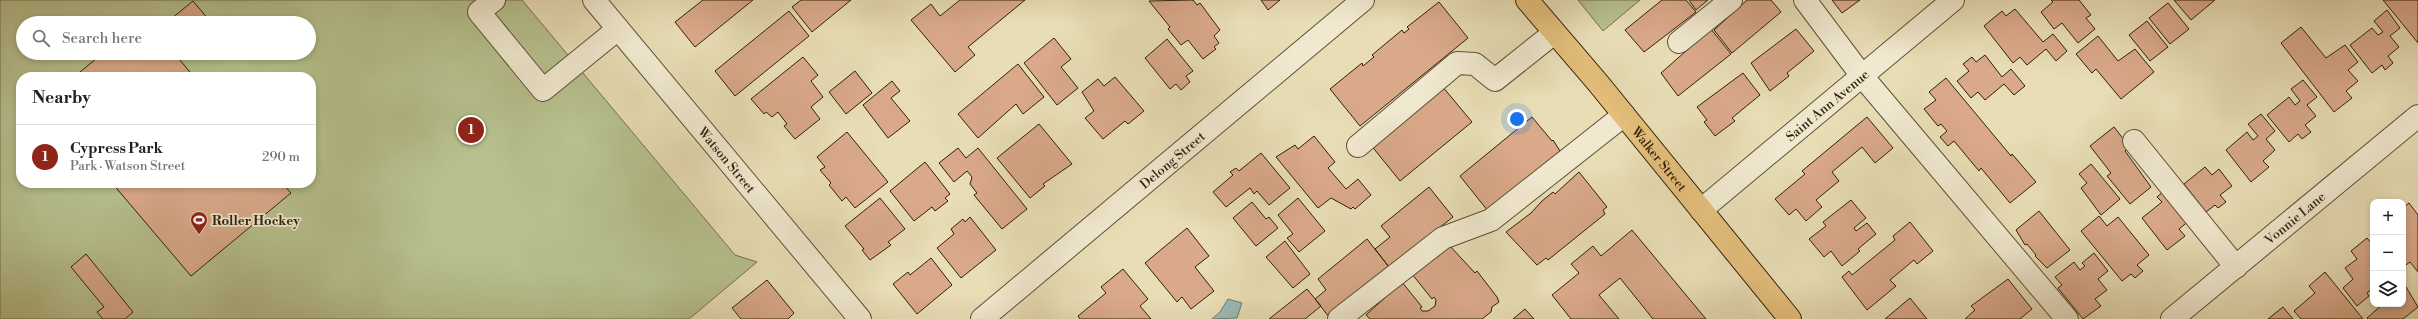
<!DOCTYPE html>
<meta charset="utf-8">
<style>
:root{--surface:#fff;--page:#f6f6f6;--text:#202124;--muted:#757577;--line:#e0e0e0;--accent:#8f2418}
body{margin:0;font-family:"Libre Bodoni",serif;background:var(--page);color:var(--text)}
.controls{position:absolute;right:12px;bottom:12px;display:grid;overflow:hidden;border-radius:8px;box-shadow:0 2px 6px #0003}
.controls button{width:36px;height:36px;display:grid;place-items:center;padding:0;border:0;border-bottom:1px solid var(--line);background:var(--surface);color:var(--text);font:20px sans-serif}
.you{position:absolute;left:1517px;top:119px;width:14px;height:14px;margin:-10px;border:3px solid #fff;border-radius:50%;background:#1a73e8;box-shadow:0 0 0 6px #1a73e833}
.badge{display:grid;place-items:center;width:26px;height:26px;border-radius:50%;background:var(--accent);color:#fff;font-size:13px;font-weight:700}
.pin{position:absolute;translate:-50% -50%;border:2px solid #fff;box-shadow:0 1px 4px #0006}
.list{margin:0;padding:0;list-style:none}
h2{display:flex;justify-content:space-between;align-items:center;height:52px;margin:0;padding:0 16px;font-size:17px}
h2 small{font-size:13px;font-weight:400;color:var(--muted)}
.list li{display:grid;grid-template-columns:26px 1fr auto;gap:12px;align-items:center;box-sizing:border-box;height:64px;padding:0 16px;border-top:1px solid var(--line)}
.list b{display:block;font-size:15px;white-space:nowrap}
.list p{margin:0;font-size:13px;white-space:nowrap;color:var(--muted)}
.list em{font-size:13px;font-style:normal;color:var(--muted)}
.icon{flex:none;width:22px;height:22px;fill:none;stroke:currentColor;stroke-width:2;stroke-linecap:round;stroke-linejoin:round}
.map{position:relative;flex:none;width:2418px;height:319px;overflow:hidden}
.search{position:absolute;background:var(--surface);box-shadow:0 2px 6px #0003;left:16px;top:16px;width:300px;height:44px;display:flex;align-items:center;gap:10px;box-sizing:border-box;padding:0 14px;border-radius:22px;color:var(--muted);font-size:15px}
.panel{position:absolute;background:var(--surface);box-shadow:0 2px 6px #0003;left:16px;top:72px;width:300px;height:116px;border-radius:16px}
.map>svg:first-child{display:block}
.green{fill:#b6c08d;stroke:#73704c;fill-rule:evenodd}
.water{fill:#9bb9b8;stroke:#707c73}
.building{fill:#d9a989;stroke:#30200b}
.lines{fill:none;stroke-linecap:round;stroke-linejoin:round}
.minor-casing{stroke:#5e4f36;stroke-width:24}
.major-casing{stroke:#30200b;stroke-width:24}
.minor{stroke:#f0e9cf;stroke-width:22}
.major{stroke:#e4be7a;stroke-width:22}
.labels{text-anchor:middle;stroke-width:3.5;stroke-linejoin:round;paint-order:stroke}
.street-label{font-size:13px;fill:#30200b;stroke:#f0e9cf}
.poi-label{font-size:13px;font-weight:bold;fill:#30200b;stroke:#f0e9cf;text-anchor:start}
</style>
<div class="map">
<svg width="2418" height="319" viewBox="0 0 2418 319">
<rect width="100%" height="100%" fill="#e8ddb5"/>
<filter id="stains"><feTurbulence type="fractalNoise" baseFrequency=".005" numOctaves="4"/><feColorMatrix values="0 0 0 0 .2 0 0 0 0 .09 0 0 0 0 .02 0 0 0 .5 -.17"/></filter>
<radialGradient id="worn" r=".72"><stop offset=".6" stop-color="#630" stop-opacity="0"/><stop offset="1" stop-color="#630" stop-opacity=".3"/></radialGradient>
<path class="green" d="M0 0H522L735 255 757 262 689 319H0ZM23 23H309V53H23ZM21 77H311V183H21Z
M1578 0H1640L1603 31Z"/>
<path class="water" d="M1228 299 1242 303 1237 318 1212 319 1220 312Z"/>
<path class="building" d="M703 0H753L695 47 675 22Z
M801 0H851L812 32 792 7Z
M960 0H1025L968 47 975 55 955 72 911 20 931 4 940 16Z
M1193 0 1197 5 1200 3 1220 30 1214 36 1219 43 1214 47 1216 49 1203 59 1188 40 1181 45 1168 29 1170 27 1149 1Z
M1261 0H1280L1268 10Z
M1662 0H1686L1696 12 1644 52 1625 30Z
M1689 0H1708L1696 10Z
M1747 0H1771L1781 12 1732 53 1714 30Z
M1832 0H1860L1842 13Z
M2051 0H2079L2091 15 2086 18 2095 29 2078 43 2062 23 2054 29 2041 12 2053 2Z
M2174 0H2215L2191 20Z
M2383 0H2418V43Z
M193 1 209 20 205 23H166Z
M1439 2 1468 38 1360 126 1330 89 1362 63 1363 66 1374 57 1372 55 1402 30 1404 33 1409 29 1407 27Z
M2168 3 2189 29 2170 44 2149 18Z
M2015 9 2043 42 2053 34 2067 51 2056 61 2046 49 2027 65 2020 57 2013 63 1984 26 2002 11 2006 16Z
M2387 10 2400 28 2390 36 2399 47 2388 56 2393 63 2385 70 2382 65 2372 73 2350 45 2372 28 2378 35 2383 32 2374 21Z
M789 11 809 36 735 96 715 71Z
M2147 21 2168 47 2150 61 2129 35Z
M2301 27 2326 58 2345 45 2358 62 2348 70 2358 81 2346 91 2352 98 2334 112 2281 43Z
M1711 29 1731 54 1678 96 1661 73Z
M1796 29 1814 51 1787 73 1789 76 1770 91 1751 63Z
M2098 36 2118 61 2135 49 2154 72 2121 99 2096 69 2092 73 2076 54Z
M1054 38 1071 59 1061 67 1078 88 1057 105 1024 63Z
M1167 39 1193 71 1186 76 1190 82 1181 90 1176 84 1170 89 1145 58Z
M103 53H174L194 77H74Z
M1985 55 2002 77 2011 69 2025 86 2014 95 2004 84 1985 100 1978 92 1971 98 1957 81 1969 71 1963 64 1972 57 1976 62Z
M803 57 818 75 811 81 823 97 811 107 820 119 795 139 784 126 787 124 778 112 772 117 766 112 764 114 751 99Z
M1018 64 1044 97 1023 114 1016 104 978 138 958 114Z
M855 71 872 93 846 114 829 92Z
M1743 73 1760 95 1732 118 1735 121 1715 136 1704 122 1707 120 1697 107Z
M1115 77 1144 111 1128 124 1125 121 1103 139 1085 118 1094 111 1082 92 1098 79 1104 86Z
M1946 78 2011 156 2012 154 2036 182 2010 203 1981 168 1979 171 1954 141 1948 146 1940 137 1947 131 1941 124 1938 126 1924 109 1936 100 1929 92Z
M2303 80 2317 97 2307 105 2316 116 2305 125 2311 132 2302 139 2298 134 2289 142 2267 115 2289 97 2295 105 2300 101 2291 89Z
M892 81 900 91 891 98 910 121 888 138 863 105Z
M1442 86 1472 122 1400 181 1370 144Z
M2261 114 2275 131 2266 139 2275 150 2263 161 2269 167 2251 182 2226 150 2247 132 2253 140 2258 136 2248 124Z
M1532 117 1552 141 1553 140 1560 151 1488 211 1460 176Z
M1867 117 1893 148 1875 163 1862 147 1832 172 1839 181 1816 200 1822 207 1806 221 1796 209 1789 215 1775 199 1805 174 1802 171Z
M1039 124 1072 164 1043 184 1045 186 1030 198 997 158Z
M2114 127 2128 145 2129 148 2125 151 2151 187 2130 204 2107 176 2111 173 2090 146Z
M847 132 888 182 855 208 846 197 842 201 829 185 831 183 820 170 825 167 817 157Z
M1314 136 1335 162 1328 168 1346 189 1358 179 1371 195 1355 209 1353 207 1351 209 1331 198 1318 208 1276 157 1295 145 1298 149Z
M958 148 966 158 978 148 1027 209 1002 229 974 195 977 193 970 184 972 177 967 171 954 182 939 163Z
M1261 153 1290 188 1269 205 1257 191 1254 194 1250 188 1226 207 1213 192 1233 175 1230 172 1236 168 1239 171Z
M925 162 950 194 945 198 948 201 935 211 932 207 914 221 890 191Z
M2091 164 2120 199 2101 215 2081 188 2087 183 2079 174Z
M2205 167 2212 175 2219 169 2232 186 2220 195 2226 202 2218 208 2215 205 2206 212 2184 184Z
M1579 172 1607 207 1603 210 1605 214 1548 260 1546 258 1537 265 1506 232 1531 213 1542 201 1553 192 1555 194Z
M112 183H282L291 193 191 276Z
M1429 187 1453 217 1389 267 1375 249 1390 237 1381 226Z
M2165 190 2190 220 2179 229 2185 236 2167 250 2142 218 2162 202 2157 197Z
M880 198 905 229 888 242 891 245 870 260 862 250 864 249 845 226Z
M1298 198 1325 231 1299 252 1287 238 1293 234 1278 215Z
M1851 200 1866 218 1854 228 1856 231 1867 223 1876 234 1858 249 1860 251 1842 266 1831 251 1824 257 1809 239 1826 226 1823 222Z
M1252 202 1266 219 1269 217 1278 228 1256 246 1233 218Z
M2409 203 2418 215V272L2410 262 2403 267V208Z
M2039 211 2070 250 2047 268 2035 256 2036 255 2027 244 2025 245 2016 230Z
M2099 216 2107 226 2118 217 2149 255 2137 265 2143 271 2135 278 2131 274 2122 281 2081 231Z
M970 217 996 250 961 278 937 248 954 234 951 229 963 219 965 222Z
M1910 222 1933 251 1917 264 1914 260 1890 280 1896 286 1867 310 1842 277 1849 271 1852 275 1895 240 1893 236Z
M1187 228 1209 256 1195 267 1214 291 1191 309 1182 297 1177 302 1145 263Z
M1632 230 1706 319H1653L1620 278 1599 295 1619 319H1571L1552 295 1579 273 1571 264 1593 246 1601 256Z
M2367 238 2373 245V288L2367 293 2369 296 2357 306 2343 288 2353 279 2345 268 2357 259 2351 251Z
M1367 239 1389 267 1329 317 1315 299 1326 290 1318 279Z
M1285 241 1310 274 1293 288 1266 257Z
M1450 246 1475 273 1477 271 1497 297 1499 302 1492 307 1491 312 1482 319H1370L1366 315 1402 282 1422 307 1420 308 1422 311H1428L1435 306 1436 300 1434 297 1432 299 1412 274 1433 255 1436 258Z
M2094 253 2108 271 2098 279 2107 290 2095 299 2101 306 2083 319 2058 288 2062 285 2055 277 2074 262 2080 270 2085 266 2082 263Z
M86 254 133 312 125 319H103L97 312 104 307 71 267Z
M931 258 952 285 917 314 893 284 908 272 910 275Z
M1123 269 1148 299 1140 306 1151 319H1080L1078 316 1106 293 1101 287Z
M2325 272 2363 319H2301L2294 311 2315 293 2309 286Z
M2008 279 2032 309 2020 319H1965L1975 310 1971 306Z
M767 280 794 313 788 319H741L732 308Z
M2403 282 2418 307 2403 319H2368L2367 318 2383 304H2403Z
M1307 289 1321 306 1305 319H1269Z
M1910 298 1927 319H1885Z
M2283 307 2293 319H2268Z
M1525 309 1534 319H1513Z"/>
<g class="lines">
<defs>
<g id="minor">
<path d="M494 0 479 12 543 90 618 29"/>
<path id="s1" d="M594 0 860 319"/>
<path d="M1805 0 1862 76 2067 319"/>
<path d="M1679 42 1731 0"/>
<path d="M2134 141 2236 267"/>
<path d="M1358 146 1457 63 1475 64 1495 80 1554 33"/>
<path id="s2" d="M1701 210 1953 0"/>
<path id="s3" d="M982 319 1363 0"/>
<path d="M1339 319 1443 238 1491 220 1624 115"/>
<path id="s4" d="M2172 319 2418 116"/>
</g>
<g id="major">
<path id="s5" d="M1527 0 1598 83 1790 319"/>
</g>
</defs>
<use href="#minor" class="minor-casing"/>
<use href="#major" class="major-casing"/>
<use href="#minor" class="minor"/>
<use href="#major" class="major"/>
</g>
<defs>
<symbol id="stadium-pin" viewBox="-11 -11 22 30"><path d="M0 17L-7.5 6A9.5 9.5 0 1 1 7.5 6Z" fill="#8f2418" stroke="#f0e9cf"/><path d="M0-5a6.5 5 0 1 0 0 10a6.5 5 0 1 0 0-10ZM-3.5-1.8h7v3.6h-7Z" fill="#fff"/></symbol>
</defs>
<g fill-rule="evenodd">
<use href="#stadium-pin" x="189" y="210" width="20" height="27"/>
</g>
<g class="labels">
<g class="street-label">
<text dy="5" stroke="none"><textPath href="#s2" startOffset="164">Saint Ann Avenue</textPath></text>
<text dy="5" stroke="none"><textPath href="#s5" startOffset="207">Walker Street</textPath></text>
<text dy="5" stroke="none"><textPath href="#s1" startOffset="208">Watson Street</textPath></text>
<text dy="5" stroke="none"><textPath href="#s3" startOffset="248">Delong Street</textPath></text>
<text dy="5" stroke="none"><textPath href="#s4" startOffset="159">Vonnie Lane</textPath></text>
</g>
<g class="poi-label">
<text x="212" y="225">Roller Hockey</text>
</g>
</g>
<rect width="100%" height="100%" filter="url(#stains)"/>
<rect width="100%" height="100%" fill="url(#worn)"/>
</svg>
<div class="controls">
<button>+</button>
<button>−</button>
<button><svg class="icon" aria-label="layers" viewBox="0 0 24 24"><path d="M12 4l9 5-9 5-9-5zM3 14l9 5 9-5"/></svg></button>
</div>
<div class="you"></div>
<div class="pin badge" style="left:471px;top:130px">1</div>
<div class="search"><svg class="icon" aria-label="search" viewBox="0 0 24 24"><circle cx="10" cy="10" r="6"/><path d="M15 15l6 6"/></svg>Search here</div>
<section class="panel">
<h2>Nearby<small></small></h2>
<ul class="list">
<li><span class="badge">1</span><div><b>Cypress Park</b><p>Park · Watson Street</p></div><em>290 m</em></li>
</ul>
</section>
</div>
